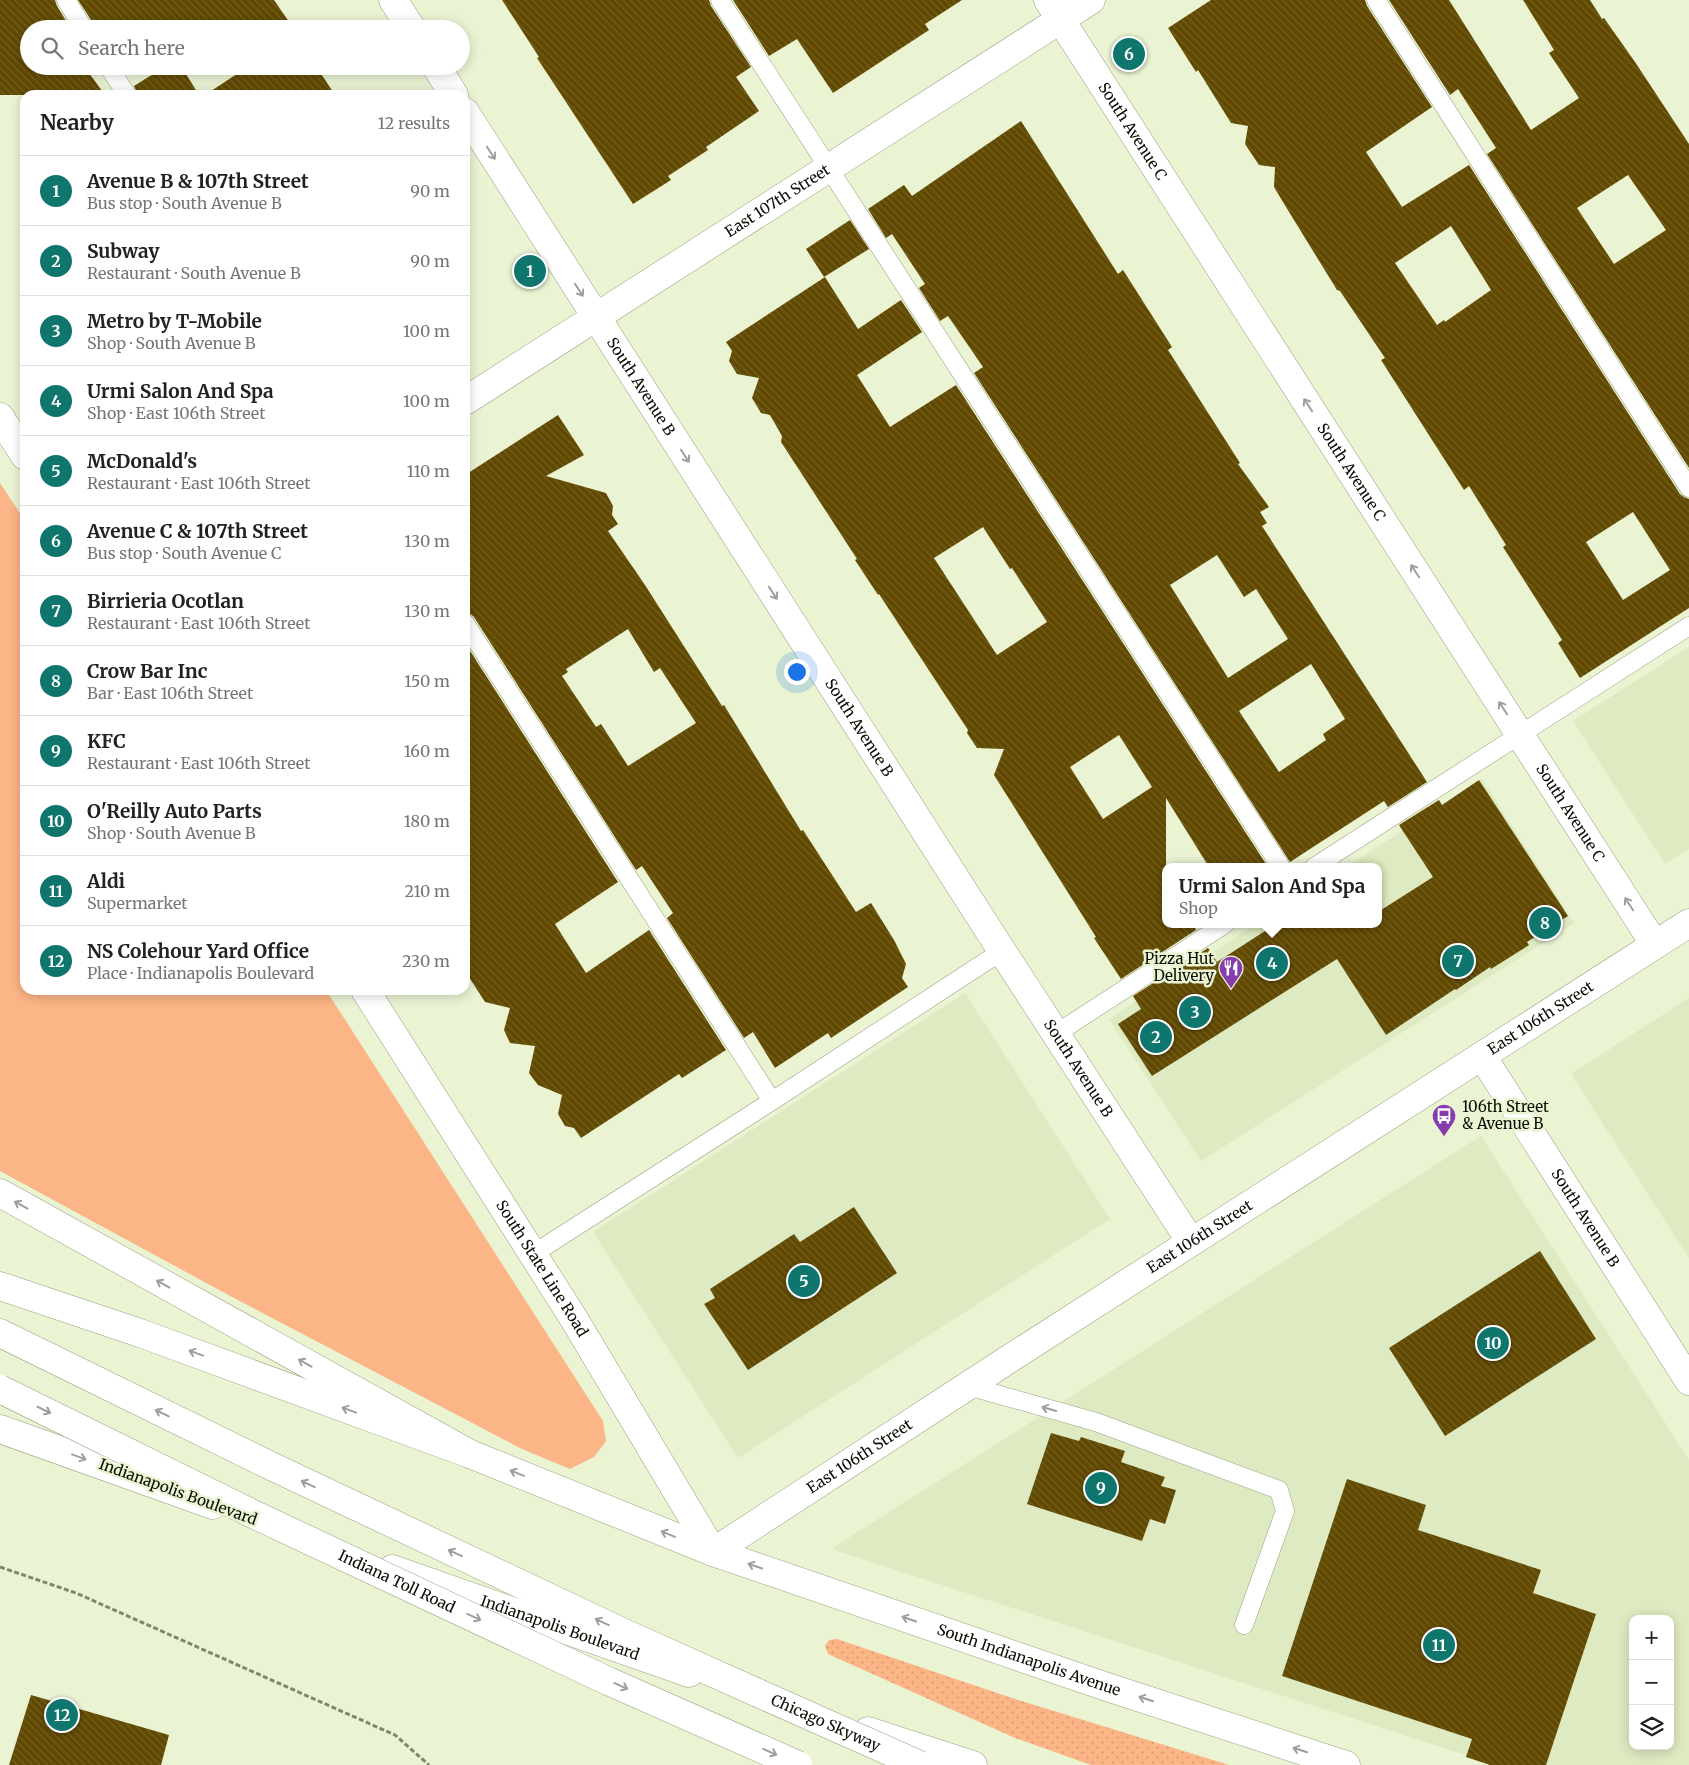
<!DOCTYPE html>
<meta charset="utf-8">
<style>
:root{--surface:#fff;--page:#f6f6f6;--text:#222;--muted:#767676;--line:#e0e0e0;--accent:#0f766e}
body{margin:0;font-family:Merriweather,serif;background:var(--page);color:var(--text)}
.controls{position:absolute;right:15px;bottom:15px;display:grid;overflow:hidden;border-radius:10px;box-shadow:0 2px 12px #0003}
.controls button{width:45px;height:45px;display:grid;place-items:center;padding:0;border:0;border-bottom:1px solid var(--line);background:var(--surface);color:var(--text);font:25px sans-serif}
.you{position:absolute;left:796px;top:671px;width:18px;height:18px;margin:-12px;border:4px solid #fff;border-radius:50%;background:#1a73e8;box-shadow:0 0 0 8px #1a73e833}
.badge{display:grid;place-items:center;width:32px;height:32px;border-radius:50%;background:var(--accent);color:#fff;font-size:16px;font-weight:700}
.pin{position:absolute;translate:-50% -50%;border:2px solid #fff;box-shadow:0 1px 5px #0006}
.popup{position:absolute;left:1162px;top:863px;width:220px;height:65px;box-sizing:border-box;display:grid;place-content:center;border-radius:10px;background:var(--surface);filter:drop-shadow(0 1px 4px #0005);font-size:16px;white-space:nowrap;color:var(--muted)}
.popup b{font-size:19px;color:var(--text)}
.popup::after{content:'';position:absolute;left:50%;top:100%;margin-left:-10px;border:10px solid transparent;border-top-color:var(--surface)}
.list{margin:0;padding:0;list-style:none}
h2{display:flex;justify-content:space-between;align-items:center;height:65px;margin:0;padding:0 20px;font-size:21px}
h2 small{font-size:16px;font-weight:400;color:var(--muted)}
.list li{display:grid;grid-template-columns:32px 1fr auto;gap:15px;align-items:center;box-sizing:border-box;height:70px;padding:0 20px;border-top:1px solid var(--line)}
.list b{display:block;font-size:19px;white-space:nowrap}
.list p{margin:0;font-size:16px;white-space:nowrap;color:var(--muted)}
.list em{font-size:16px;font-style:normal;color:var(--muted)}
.icon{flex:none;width:28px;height:28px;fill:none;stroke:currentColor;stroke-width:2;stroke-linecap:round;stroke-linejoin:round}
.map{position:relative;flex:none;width:1689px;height:1765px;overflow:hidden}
.search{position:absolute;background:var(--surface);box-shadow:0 2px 12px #0003;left:20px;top:20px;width:450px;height:55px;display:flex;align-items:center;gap:12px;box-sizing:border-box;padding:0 18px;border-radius:28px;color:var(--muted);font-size:19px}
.panel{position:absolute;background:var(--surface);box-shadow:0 2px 12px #0003;left:20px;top:90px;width:450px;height:905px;border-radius:15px}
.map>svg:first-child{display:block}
.built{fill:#deeac1;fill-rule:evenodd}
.grass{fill:#fcb586}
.park{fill:url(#park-dots)}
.building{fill:url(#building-back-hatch);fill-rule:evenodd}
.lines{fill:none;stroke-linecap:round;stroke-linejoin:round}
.lane-casing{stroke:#98a182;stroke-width:19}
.street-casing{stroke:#98a182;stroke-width:29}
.secondary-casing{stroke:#98a182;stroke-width:29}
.primary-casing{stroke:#98a182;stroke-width:29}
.highway-casing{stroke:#98a182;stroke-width:29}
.path{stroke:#808770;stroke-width:3;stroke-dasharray:5 2.5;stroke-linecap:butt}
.lane{stroke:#fff;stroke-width:18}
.street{stroke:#fff;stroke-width:28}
.secondary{stroke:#fff;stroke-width:28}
.primary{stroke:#fff;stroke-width:28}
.highway{stroke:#fff;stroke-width:28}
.highway-bridge-casing{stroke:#98a182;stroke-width:29;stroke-linecap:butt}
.highway-bridge{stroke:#fff;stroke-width:28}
.oneway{stroke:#9d9f9b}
.labels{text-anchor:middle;stroke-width:5;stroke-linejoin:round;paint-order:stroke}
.street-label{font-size:15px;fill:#0b0e04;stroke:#eaf4d3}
.poi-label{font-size:15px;fill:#0b0e04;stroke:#eaf4d3;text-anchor:end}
</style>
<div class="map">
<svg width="1689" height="1765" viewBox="0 0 1689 1765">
<defs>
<pattern id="park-dots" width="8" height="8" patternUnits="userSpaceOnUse" patternTransform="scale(1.25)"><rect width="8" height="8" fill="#fcb586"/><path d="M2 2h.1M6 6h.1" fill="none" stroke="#d79a72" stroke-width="1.8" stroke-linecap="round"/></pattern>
<pattern id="building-back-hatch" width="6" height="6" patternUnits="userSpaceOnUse" patternTransform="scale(1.25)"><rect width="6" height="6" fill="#614900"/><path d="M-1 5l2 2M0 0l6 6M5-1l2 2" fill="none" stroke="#725f24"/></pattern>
</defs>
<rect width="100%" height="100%" fill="#eaf4d3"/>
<path class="built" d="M1689 647V849L1665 864 1573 721Z
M1482 779 1574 923 1201 1161 1109 1019 1256 924H1378V867H1346Z
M965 993 1110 1219 738 1458 593 1232Z
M1689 998V1258L1571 1074Z
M1481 1136 1689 1460V1765H1496L831 1549ZM1633 1619H1670V1746H1633Z"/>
<path class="grass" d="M0 483 25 521V990H326L603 1421 606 1441 594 1457 570 1469 522 1449 232 1297 0 1171Z"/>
<path class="park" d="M837 1639 1012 1698 1229 1765H1091L1015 1738 828 1654 825 1646 829 1640Z"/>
<path class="building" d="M0 0H55L57 6 71 29H29V66H84L105 95H0Z
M78 0H274L294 29H95L93 23Z
M502 0H709L711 6 751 67 736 77 759 111 706 147 708 150 668 176 671 180 633 204 537 58 539 57Z
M733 0H962L925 24 929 30 833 93 797 39 769 56Z
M1211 0H1365L1367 6 1432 107 1366 152 1402 207 1469 165 1680 494 1684 497 1689 499V608L1580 678 1558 643 1562 640 1503 547 1506 545 1469 486 1464 490 1441 454 1381 360 1385 358 1340 291 1337 290 1286 207 1274 187 1275 167 1259 165 1245 144 1248 126 1231 123 1198 70 1196 72 1168 28ZM1451 226 1491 290 1445 322 1444 320 1437 325 1395 263ZM1633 512 1670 570 1623 600 1586 542Z
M1389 0H1449L1531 130 1579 98 1549 53 1554 50 1523 0H1590L1602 19 1604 18 1635 62 1689 144V468L1487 154 1496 148 1458 89 1450 95ZM1628 175 1666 230 1614 264 1577 208Z
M166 66H181L199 95H138L134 86Z
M249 66H316L335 95H205Z
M1021 121 1118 274 1123 270 1172 347 1168 350 1240 463 1238 464 1269 507 1260 512 1267 523 1262 526 1427 782 1388 807 1384 801 1290 862 974 373 983 367 948 316 940 321 919 288 925 284 892 234 886 238 868 209 904 185 912 196ZM1217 555 1244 597 1256 589 1288 639 1228 678 1170 585ZM1311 664 1345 719 1323 734 1326 740 1279 772 1239 711Z
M850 220 869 249 824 277 806 249Z
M825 277 858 329 901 300 922 332 857 375 890 427 956 385 1268 867H1209L1166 798V924H1193L1196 930 1121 979 1094 938 1096 937 994 775 1004 749 977 748 967 733 968 730 879 594 878 595 855 560 857 559 781 442 782 436 770 415 761 413 752 398 759 378 737 374 729 361 732 351 726 342ZM983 527 1010 569 1012 568 1047 622 997 655 934 558ZM1119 735 1152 787 1103 819 1070 767Z
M558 415 584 455 546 476 606 493 613 506 612 515 618 524 608 531 645 585 722 706 724 705 801 831 803 830 856 912 871 903 894 940 906 964 902 978 908 987 831 1038 828 1033 775 1068 753 1032 744 1038 667 918 673 913 642 866 636 870 474 617 470 614 465 612V475ZM628 629 654 672 660 668 696 723 628 766 601 724 596 727 562 676 568 672 566 669Z
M465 643 618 882 555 924 586 973 649 930 726 1050 682 1078 679 1074 581 1138 574 1128 565 1126 558 1114 562 1095 538 1085 529 1073 535 1046 510 1043 504 1030 510 1008 485 1002 465 971Z
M1479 780 1568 916 1527 942 1529 945 1491 969 1490 967 1456 990 1455 989 1386 1035 1337 959 1152 1076 1118 1024 1141 1009 1133 996 1208 948 1217 962 1276 924H1378V912L1433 877 1399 825 1439 800 1442 805Z
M854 1207 897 1273 748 1370 704 1304 715 1298 710 1289 794 1234 800 1242Z
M1540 1251 1596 1339 1445 1436 1389 1348Z
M1051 1433 1079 1441 1081 1437 1125 1451 1121 1462 1165 1477 1161 1486 1176 1490 1165 1524 1150 1519 1142 1541 1027 1504Z
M1347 1479 1426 1505 1418 1530 1541 1570 1533 1593 1596 1614 1546 1765H1490L1466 1757 1472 1739 1282 1676Z
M31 1695 169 1735 161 1765H9Z"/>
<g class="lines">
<defs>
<path id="lane" d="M66 0 84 29
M720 0 1281 867
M1376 0 1689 488
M108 66 127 95
M465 623 772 1101
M1314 867 1689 626
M1057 1033 1225 924
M533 1254 772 1101 1002 951
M968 1386 1096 1422 1279 1490 1285 1511 1244 1625"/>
<g id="street">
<path d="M393 0 412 29"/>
<path id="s1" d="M1048 0 1655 945"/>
<path d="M436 66 454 95"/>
<path id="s2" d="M465 112 1002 951 1191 1242"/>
<path id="s3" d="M465 401 1091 0"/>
<path d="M0 417 25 456"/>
<path id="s4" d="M365 990 574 1319 713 1552"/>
</g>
<g id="secondary">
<path id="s5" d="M1482 1056 1689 1381"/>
<path id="s6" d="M713 1552 1009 1359 1689 923"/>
</g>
<g id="primary">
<path id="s7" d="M0 1286 140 1333 470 1454 713 1552 1104 1686 1346 1765"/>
<path d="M0 1429 213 1505"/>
<path id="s8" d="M392 1569 689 1673"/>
<path d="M868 1731 973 1765"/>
</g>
<path id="highway" d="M0 1193 470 1454
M0 1333 269 1465 622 1632 758 1693"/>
</defs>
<use href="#lane" class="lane-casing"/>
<use href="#street" class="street-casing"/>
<use href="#secondary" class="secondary-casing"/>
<use href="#primary" class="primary-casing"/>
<use href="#highway" class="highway-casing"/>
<path class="path" d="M0 1567 76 1593 395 1735 429 1765"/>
<use href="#lane" class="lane"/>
<use href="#street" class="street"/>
<use href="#secondary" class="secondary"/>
<use href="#primary" class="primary"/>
<use href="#highway" class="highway"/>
<defs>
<g id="highway-bridge">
<path id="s9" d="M0 1389 253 1514 608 1681 798 1765"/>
<path id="s10" d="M758 1693 920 1765"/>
</g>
</defs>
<use href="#highway-bridge" class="highway-bridge-casing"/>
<use href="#highway-bridge" class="highway-bridge"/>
</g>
<defs><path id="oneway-shaft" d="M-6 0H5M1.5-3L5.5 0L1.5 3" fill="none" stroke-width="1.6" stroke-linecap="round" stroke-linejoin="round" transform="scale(1.25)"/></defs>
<g class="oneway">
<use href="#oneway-shaft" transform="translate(491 153) rotate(57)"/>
<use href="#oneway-shaft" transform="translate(579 290) rotate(57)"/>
<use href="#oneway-shaft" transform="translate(1308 405) rotate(-123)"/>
<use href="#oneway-shaft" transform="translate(685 456) rotate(57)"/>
<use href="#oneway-shaft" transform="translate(1415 571) rotate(-123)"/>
<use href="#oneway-shaft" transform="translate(773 593) rotate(57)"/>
<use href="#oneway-shaft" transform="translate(1503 708) rotate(-123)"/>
<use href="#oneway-shaft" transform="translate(1629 904) rotate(-123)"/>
<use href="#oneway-shaft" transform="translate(21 1205) rotate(-151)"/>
<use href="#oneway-shaft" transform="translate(163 1284) rotate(-151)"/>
<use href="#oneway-shaft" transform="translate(196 1353) rotate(-160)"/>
<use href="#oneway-shaft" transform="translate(305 1363) rotate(-151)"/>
<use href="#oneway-shaft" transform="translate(1049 1409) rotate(-164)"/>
<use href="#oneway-shaft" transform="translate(44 1410) rotate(26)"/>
<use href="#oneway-shaft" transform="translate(349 1410) rotate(-160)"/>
<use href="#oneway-shaft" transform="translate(162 1413) rotate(-154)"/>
<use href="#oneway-shaft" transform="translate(79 1457) rotate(20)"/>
<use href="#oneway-shaft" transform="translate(517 1473) rotate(-158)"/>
<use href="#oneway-shaft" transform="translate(308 1484) rotate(-155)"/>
<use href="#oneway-shaft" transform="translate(668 1534) rotate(-158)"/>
<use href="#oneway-shaft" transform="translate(455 1553) rotate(-155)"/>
<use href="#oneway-shaft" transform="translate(755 1566) rotate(-161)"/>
<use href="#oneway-shaft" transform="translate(474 1617) rotate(25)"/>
<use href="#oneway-shaft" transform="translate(909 1619) rotate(-161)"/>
<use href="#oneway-shaft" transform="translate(602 1622) rotate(-155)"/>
<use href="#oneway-shaft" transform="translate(621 1686) rotate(24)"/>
<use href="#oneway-shaft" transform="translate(1146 1699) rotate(-162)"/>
<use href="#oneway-shaft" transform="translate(1300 1750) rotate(-162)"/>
<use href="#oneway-shaft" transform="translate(770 1752) rotate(24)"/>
</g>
<defs>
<symbol id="restaurant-pin" viewBox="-11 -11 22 30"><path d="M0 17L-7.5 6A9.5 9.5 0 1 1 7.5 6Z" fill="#883bac" stroke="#eaf4d3"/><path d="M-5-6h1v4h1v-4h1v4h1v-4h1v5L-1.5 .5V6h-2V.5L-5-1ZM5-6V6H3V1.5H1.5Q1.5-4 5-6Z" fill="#fff"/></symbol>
<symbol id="bus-pin" viewBox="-11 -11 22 30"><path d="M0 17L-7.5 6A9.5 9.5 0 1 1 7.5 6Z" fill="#883bac" stroke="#eaf4d3"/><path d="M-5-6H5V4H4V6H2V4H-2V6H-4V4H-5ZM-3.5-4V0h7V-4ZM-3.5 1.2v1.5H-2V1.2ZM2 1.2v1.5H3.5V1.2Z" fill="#fff"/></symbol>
</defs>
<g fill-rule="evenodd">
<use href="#restaurant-pin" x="1217" y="954" width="28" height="38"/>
<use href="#bus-pin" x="1430" y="1102" width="28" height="38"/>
</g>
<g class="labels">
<g class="street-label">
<text dy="5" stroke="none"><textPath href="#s1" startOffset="156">South Avenue C</textPath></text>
<text dy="5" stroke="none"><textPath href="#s3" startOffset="371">East 107th Street</textPath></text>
<text dy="5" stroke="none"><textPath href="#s2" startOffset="326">South Avenue B</textPath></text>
<text dy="5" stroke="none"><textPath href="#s1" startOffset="561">South Avenue C</textPath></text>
<text dy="5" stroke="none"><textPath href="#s2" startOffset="731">South Avenue B</textPath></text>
<text dy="5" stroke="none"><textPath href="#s1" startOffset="966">South Avenue C</textPath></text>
<text dy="5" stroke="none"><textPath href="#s6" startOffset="985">East 106th Street</textPath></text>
<text dy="5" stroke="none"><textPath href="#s2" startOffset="1136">South Avenue B</textPath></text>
<text dy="5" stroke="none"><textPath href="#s5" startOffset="192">South Avenue B</textPath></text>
<text dy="5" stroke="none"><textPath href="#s6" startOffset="580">East 106th Street</textPath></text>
<text dy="5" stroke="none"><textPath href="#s4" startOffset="330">South State Line Road</textPath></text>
<text dy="5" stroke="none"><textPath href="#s6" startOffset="175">East 106th Street</textPath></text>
<text transform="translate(178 1492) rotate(20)" y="5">Indianapolis Boulevard</text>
<text dy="5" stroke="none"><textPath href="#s9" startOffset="441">Indiana Toll Road</textPath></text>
<text dy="5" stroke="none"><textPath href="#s8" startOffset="178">Indianapolis Boulevard</textPath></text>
<text dy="5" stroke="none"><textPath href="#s7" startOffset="1095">South Indianapolis Avenue</textPath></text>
<text dy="5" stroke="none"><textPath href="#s10" startOffset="74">Chicago Skyway</textPath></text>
</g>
<g class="poi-label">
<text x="1214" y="964">Pizza Hut<tspan x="1214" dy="17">Delivery</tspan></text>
<text x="1462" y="1112" text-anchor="start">106th Street<tspan x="1462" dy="17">&amp; Avenue B</tspan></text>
</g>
</g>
</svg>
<div class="controls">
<button>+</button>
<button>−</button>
<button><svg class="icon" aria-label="layers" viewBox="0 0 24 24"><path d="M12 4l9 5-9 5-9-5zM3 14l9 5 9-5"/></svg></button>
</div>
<div class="you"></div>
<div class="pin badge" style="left:530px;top:271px">1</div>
<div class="pin badge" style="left:1156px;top:1037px">2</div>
<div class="pin badge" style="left:1195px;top:1012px">3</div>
<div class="pin badge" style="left:1272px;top:963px">4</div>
<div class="popup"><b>Urmi Salon And Spa</b>Shop</div>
<div class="pin badge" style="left:804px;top:1281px">5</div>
<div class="pin badge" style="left:1129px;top:54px">6</div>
<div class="pin badge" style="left:1458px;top:961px">7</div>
<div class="pin badge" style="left:1545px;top:923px">8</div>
<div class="pin badge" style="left:1101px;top:1488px">9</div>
<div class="pin badge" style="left:1493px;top:1343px">10</div>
<div class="pin badge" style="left:1439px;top:1645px">11</div>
<div class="pin badge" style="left:62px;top:1715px">12</div>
<div class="search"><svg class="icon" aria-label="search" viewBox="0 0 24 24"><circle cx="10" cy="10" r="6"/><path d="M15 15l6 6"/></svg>Search here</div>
<section class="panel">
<h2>Nearby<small>12 results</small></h2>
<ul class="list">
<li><span class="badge">1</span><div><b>Avenue B &amp; 107th Street</b><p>Bus stop · South Avenue B</p></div><em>90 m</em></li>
<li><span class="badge">2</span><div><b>Subway</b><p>Restaurant · South Avenue B</p></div><em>90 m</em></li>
<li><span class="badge">3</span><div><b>Metro by T-Mobile</b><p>Shop · South Avenue B</p></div><em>100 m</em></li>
<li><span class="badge">4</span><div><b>Urmi Salon And Spa</b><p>Shop · East 106th Street</p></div><em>100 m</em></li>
<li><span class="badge">5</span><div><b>McDonald's</b><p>Restaurant · East 106th Street</p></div><em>110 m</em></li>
<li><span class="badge">6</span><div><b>Avenue C &amp; 107th Street</b><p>Bus stop · South Avenue C</p></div><em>130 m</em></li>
<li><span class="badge">7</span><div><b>Birrieria Ocotlan</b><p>Restaurant · East 106th Street</p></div><em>130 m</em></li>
<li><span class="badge">8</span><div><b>Crow Bar Inc</b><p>Bar · East 106th Street</p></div><em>150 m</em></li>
<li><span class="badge">9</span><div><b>KFC</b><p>Restaurant · East 106th Street</p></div><em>160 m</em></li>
<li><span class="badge">10</span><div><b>O'Reilly Auto Parts</b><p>Shop · South Avenue B</p></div><em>180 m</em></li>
<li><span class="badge">11</span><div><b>Aldi</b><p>Supermarket</p></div><em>210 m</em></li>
<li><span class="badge">12</span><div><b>NS Colehour Yard Office</b><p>Place · Indianapolis Boulevard</p></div><em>230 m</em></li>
</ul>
</section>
</div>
